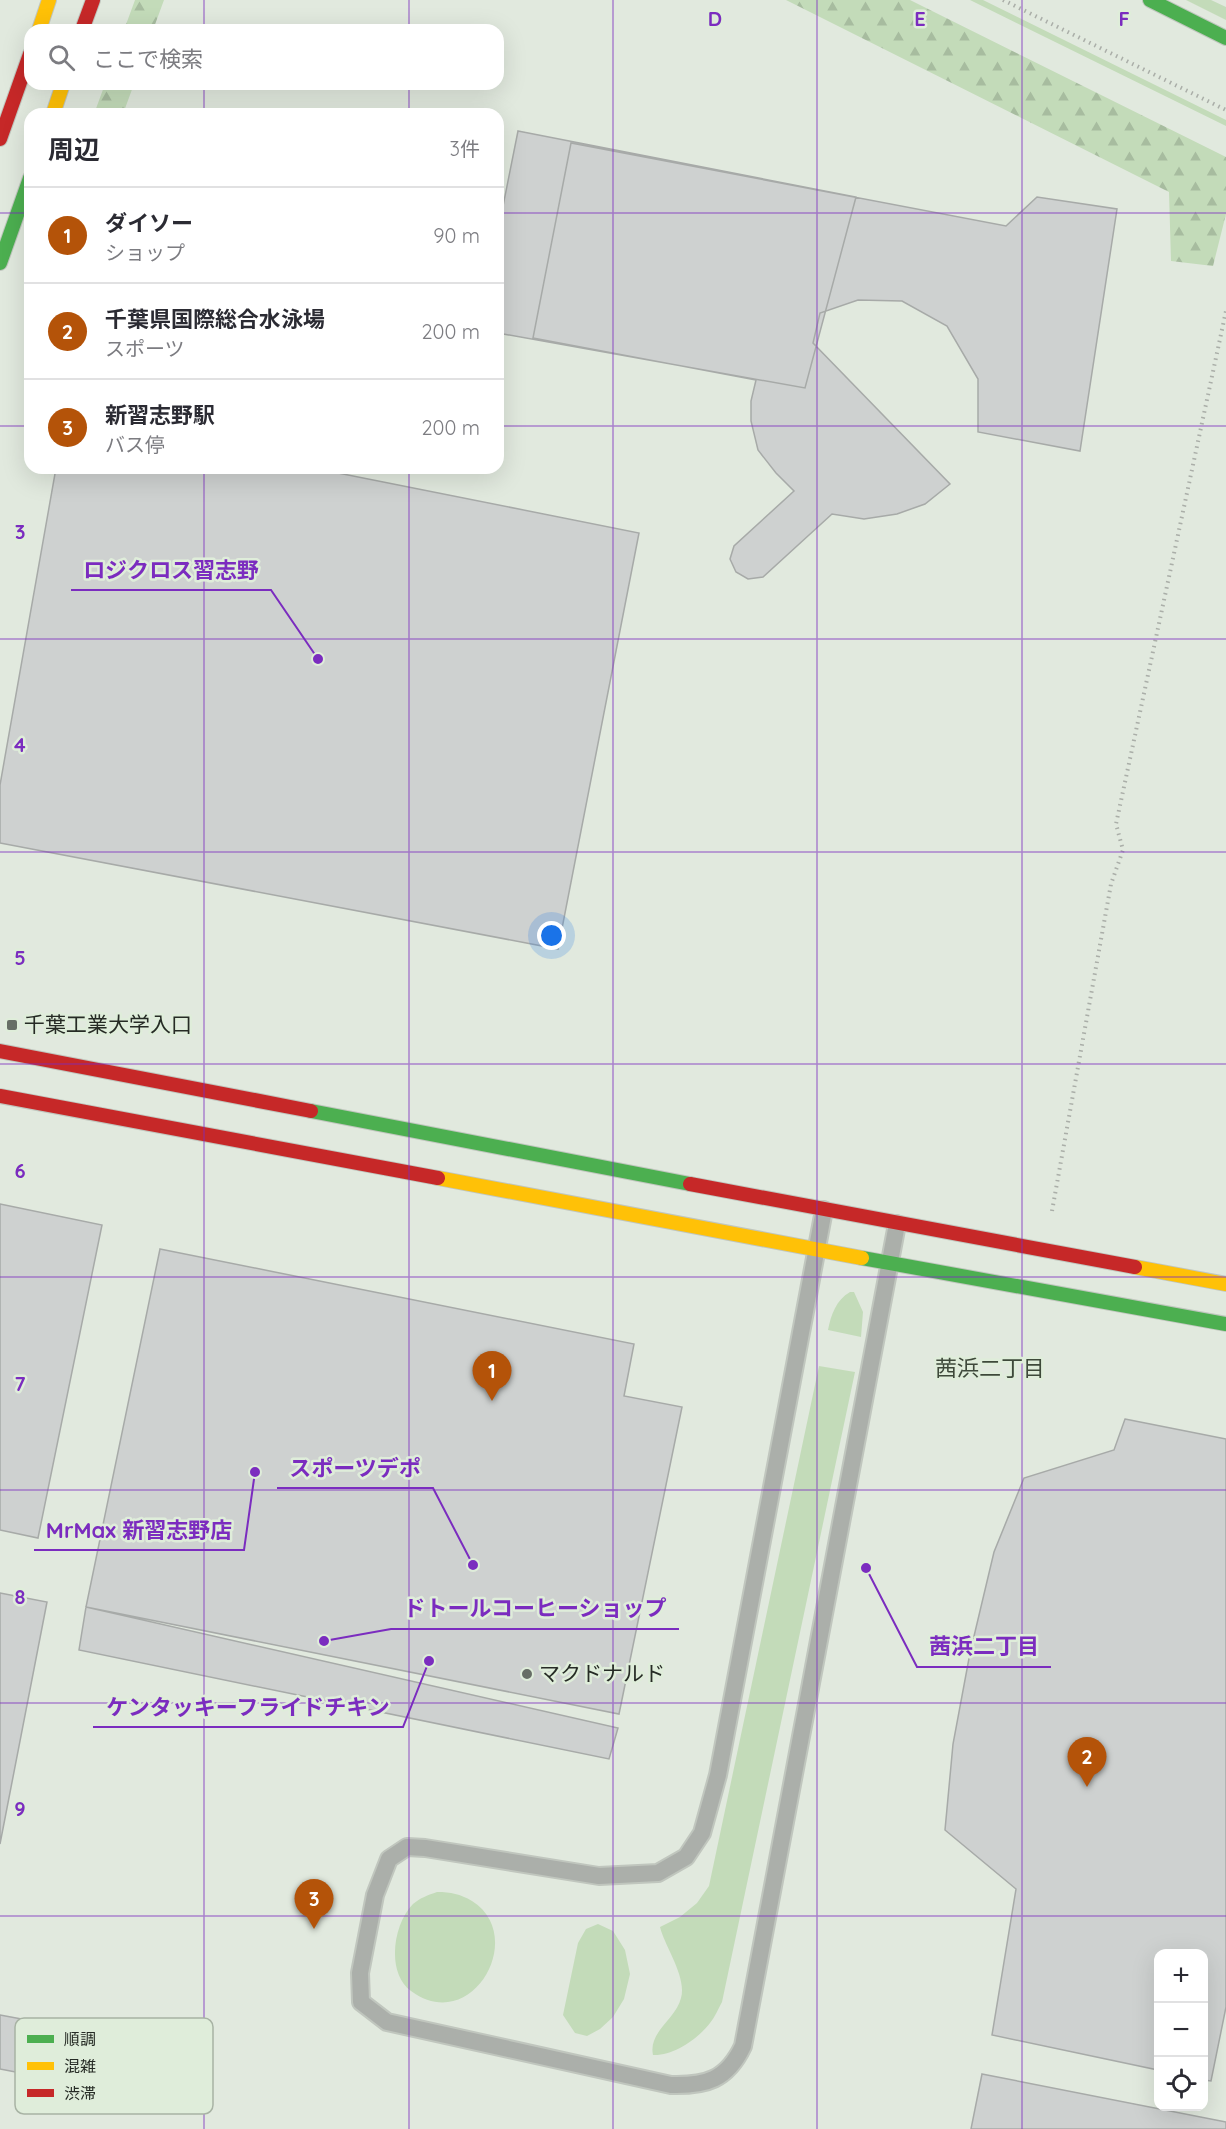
<!DOCTYPE html>
<html lang="ja">
<meta charset="utf-8">
<style>
:root{--surface:#fff;--page:#f2f2f3;--text:#2b2b33;--muted:#7c7c81;--line:#e1e1e2;--accent:#b45309}
body{margin:0;font-family:Quicksand,"Noto Sans JP",sans-serif;background:var(--page);color:var(--text)}
.controls{position:absolute;right:18px;bottom:18px;display:grid;overflow:hidden;border-radius:12px;box-shadow:0 6px 24px #0002}
.controls button{width:54px;height:54px;display:grid;place-items:center;padding:0;border:0;border-bottom:2px solid var(--line);background:var(--surface);color:var(--text);font:30px sans-serif}
.you{position:absolute;left:552px;top:936px;width:21px;height:21px;margin:-15px;border:4px solid #fff;border-radius:50%;background:#1a73e8;box-shadow:0 0 0 9px #1a73e833}
.badge{display:grid;place-items:center;width:39px;height:39px;border-radius:50%;background:var(--accent);color:#fff;font-size:20px;font-weight:700}
.pin{position:absolute;translate:-50% -50px;filter:drop-shadow(0 2px 3px #0008)}
.pin::after{content:'';position:absolute;top:32px;width:21px;height:18px;background:inherit;clip-path:polygon(0 0,100% 0,50% 100%)}
.list{margin:0;padding:0;list-style:none}
h2{display:flex;justify-content:space-between;align-items:center;height:78px;margin:0;padding:0 24px;font-size:26px}
h2 small{font-size:20px;font-weight:400;color:var(--muted)}
.list li{display:grid;grid-template-columns:39px 1fr auto;gap:18px;align-items:center;box-sizing:border-box;height:96px;padding:0 24px;border-top:2px solid var(--line)}
.list b{display:block;font-size:22px;white-space:nowrap}
.list p{margin:0;font-size:20px;white-space:nowrap;color:var(--muted)}
.list em{font-size:20px;font-style:normal;color:var(--muted)}
.icon{flex:none;width:33px;height:33px;fill:none;stroke:currentColor;stroke-width:2;stroke-linecap:round;stroke-linejoin:round}
.map{position:relative;flex:none;width:1226px;height:2129px;overflow:hidden}
.search{position:absolute;background:var(--surface);box-shadow:0 6px 24px #0002;left:24px;top:24px;width:480px;height:66px;display:flex;align-items:center;gap:15px;box-sizing:border-box;padding:0 21px;border-radius:18px;color:var(--muted);font-size:22px}
.panel{position:absolute;background:var(--surface);box-shadow:0 6px 24px #0002;left:24px;top:108px;width:480px;height:366px;border-radius:18px}
.map>svg:first-child{display:block}
.green{fill:#c3dbb9}
.forest{fill:url(#forest-firs)}
.building{fill:#ced1d0;stroke:#a7aaa8;stroke-width:1.5}
.lines{fill:none;stroke-linecap:round;stroke-linejoin:round}
.lane-casing{stroke:#c0c6be;stroke-width:20}
.fast-casing{stroke:#c0c6be;stroke-width:16}
.slow-casing{stroke:#c0c6be;stroke-width:16}
.jam-casing{stroke:#c0c6be;stroke-width:16}
.path{stroke:#aaaea8;stroke-width:4;stroke-dasharray:1.5 4.5;stroke-linecap:butt}
.lane{stroke:#abafaa;stroke-width:16}
.fast{stroke:#4caf50;stroke-width:14}
.slow{stroke:#ffc107;stroke-width:14}
.jam{stroke:#c62828;stroke-width:14}
.grid{fill:none;stroke:#7b2cbf;stroke-width:1.5;stroke-opacity:0.55}
.poi-dot{fill:#676e66;stroke:#dfedda;stroke-width:2}
.labels{text-anchor:middle;stroke-width:5;stroke-linejoin:round;paint-order:stroke}
.poi-label{font-size:21px;fill:#262b25;stroke:#dfedda;text-anchor:start}
.neighbourhood-label{font-size:22px;fill:#3e493a;stroke:#dfedda}
.key{fill:#dfedda;stroke:#a8b3a4;stroke-width:1.5}
.key-label{font-size:16px;fill:#262b25}
.grid-label{font-size:20px;text-anchor:middle;font-weight:bold;fill:#7b2cbf;stroke:#dfedda;stroke-width:5;stroke-linejoin:round;paint-order:stroke}
.leader{fill:none;stroke:#7b2cbf;stroke-width:2}
.callout-dot{fill:#7b2cbf;stroke:#dfedda;stroke-width:2}
.callout-label{font-size:22px;text-anchor:middle;font-weight:bold;fill:#7b2cbf;stroke:#dfedda;stroke-width:5;stroke-linejoin:round;paint-order:stroke}
</style>
<div class="map">
<svg width="1226" height="2129" viewBox="0 0 1226 2129">
<defs>
<pattern id="forest-firs" width="22" height="20" patternUnits="userSpaceOnUse" patternTransform="scale(1.5)"><rect width="22" height="20" fill="#c3dbb9"/><path d="M5 1l3.5 6h-7zM16 11l3.5 6h-7z" fill="#a7bc9f"/></pattern>
</defs>
<rect width="100%" height="100%" fill="#e1e9de"/>
<path class="green" d="M970 0H983L1226 120V126Z
M1186 0H1211L1226 7V20Z
M850 1292H854L863 1312 861 1337 828 1330C831 1315 836 1300 850 1292Z
M819 1366 855 1372 722 2002C718 2009 715 2017 710 2023 698 2039 673 2056 653 2055 648 2032 676 2019 681 1998 687 1977 665 1947 660 1927L680 1917 697 1903 709 1886Z
M437 1892C451 1892 460 1894 472 1901 528 1936 472 2036 411 1991 386 1973 393 1924 413 1904 420 1898 428 1895 437 1892Z
M598 1924 613 1931 625 1950 630 1974 624 1999 613 2017 600 2029 587 2036 575 2033 563 2015 578 1943 586 1929Z"/>
<path class="forest" d="M135 0H164L153 30H124Z
M786 0H910L1226 157V214L1213 266 1171 261 1169 192Z
M105 84H134L123 114H94Z"/>
<path class="building" d="M518 131 856 197 805 388 498 333V231Z
M571 143 1006 226 1037 197 1117 209 1080 451 978 432V379L947 326 902 301 858 300 820 313 813 343 950 484 925 504 897 514 864 519 832 514 763 577 748 579 736 572 730 559 734 546 794 491 776 473 758 450 751 421V401L756 380 533 338Z
M56 468H313L639 533 558 949 0 843V785Z
M0 1204 102 1225 38 1538 0 1530Z
M160 1249 634 1344 624 1396 682 1407 619 1714 86 1607Z
M1125 1419 1226 1439V2007L1211 2081 1204 2080V1954H1158V2070L992 2035 1016 1889 945 1830 953 1744 970 1653 994 1552 1024 1478 1114 1450Z
M0 1593 47 1602 0 1844Z
M86 1607 618 1728 609 1759 79 1650Z
M0 2015 140 2041 130 2094 0 2069Z
M982 2074 1226 2122V2129H971Z"/>
<g class="lines">
<defs>
<path id="lane" d="M824 1210 718 1775 702 1833 686 1857 658 1873 599 1876 425 1848 407 1847 389 1859 375 1895 360 1973 361 2002 387 2022 671 2085C706 2086 727 2080 743 2046L897 1224"/>
<path id="fast" d="M1150 0 1226 38
M0 263 30 178
M311 1111 690 1184
M862 1258 1226 1324"/>
<path id="slow" d="M39 30 49 0
M53 114 63 84
M438 1178 862 1258
M1135 1267 1226 1284"/>
<path id="jam" d="M82 30 93 0
M0 139 30 54
M0 1051 311 1111
M0 1096 438 1178
M690 1184 1135 1267"/>
</defs>
<use href="#lane" class="lane-casing"/>
<use href="#fast" class="fast-casing"/>
<use href="#slow" class="slow-casing"/>
<use href="#jam" class="jam-casing"/>
<path class="path" d="M1003 0 1226 110
M1052 1211 1111 884 1123 850 1116 824 1226 311"/>
<use href="#lane" class="lane"/>
<use href="#fast" class="fast"/>
<use href="#slow" class="slow"/>
<use href="#jam" class="jam"/>
</g>
<path class="grid" d="M204 0V30M409 0V30M613 0V2129M817 0V2129M1022 0V2129M204 84V114M409 84V114M0 213H30M498 213H1226M0 426H30M498 426H1226M204 468V2129M409 468V2129M0 639H1226M0 852H1226M0 1064H1226M0 1277H1226M0 1490H1226M0 1703H1226M0 1916H1226"/>
<g class="poi-dot">
<rect x="6" y="1019" width="12" height="12" rx="3"/>
<circle cx="527" cy="1674" r="6"/>
</g>
<g class="labels">
<g class="poi-label">
<text x="24" y="1032">千葉工業大学入口</text>
<text x="539" y="1681">マクドナルド</text>
</g>
<g class="neighbourhood-label">
<text x="990" y="1376">茜浜二丁目</text>
</g>
</g>
<rect x="15" y="2018" width="198" height="96" rx="9" class="key"/>
<rect x="27" y="2035" width="27" height="8" fill="#4caf50"/>
<rect x="27" y="2062" width="27" height="8" fill="#ffc107"/>
<rect x="27" y="2089" width="27" height="8" fill="#c62828"/>
<g class="key-label">
<text x="64" y="2045">順調</text>
<text x="64" y="2072">混雑</text>
<text x="64" y="2099">渋滞</text>
</g>
<g class="grid-label">
<text x="715" y="26">D</text>
<text x="920" y="26">E</text>
<text x="1124" y="26">F</text>
<text x="20" y="539">3</text>
<text x="20" y="752">4</text>
<text x="20" y="965">5</text>
<text x="20" y="1178">6</text>
<text x="20" y="1391">7</text>
<text x="20" y="1604">8</text>
<text x="20" y="1816">9</text>
</g>
<path class="leader" d="M318 659L271 590H71M473 1565L433 1488H277M255 1472L244 1550H34M324 1641L391 1629H679M866 1568L917 1667H1051M429 1661L403 1727H93"/>
<g class="callout-dot">
<circle cx="318" cy="659" r="6"/>
<circle cx="473" cy="1565" r="6"/>
<circle cx="255" cy="1472" r="6"/>
<circle cx="324" cy="1641" r="6"/>
<circle cx="866" cy="1568" r="6"/>
<circle cx="429" cy="1661" r="6"/>
</g>
<g class="callout-label">
<text x="171" y="578">ロジクロス習志野</text>
<text x="355" y="1476">スポーツデポ</text>
<text x="139" y="1538">MrMax 新習志野店</text>
<text x="535" y="1616">ドトールコーヒーショップ</text>
<text x="984" y="1654">茜浜二丁目</text>
<text x="248" y="1715">ケンタッキーフライドチキン</text>
</g>
</svg>
<div class="controls">
<button>+</button>
<button>−</button>
<button><svg class="icon" aria-label="locate" viewBox="0 0 24 24"><circle cx="12" cy="12" r="6"/><path d="M12 2v4M12 18v4M2 12h4M18 12h4"/></svg></button>
</div>
<div class="you"></div>
<div class="pin badge" style="left:492px;top:1401px">1</div>
<div class="pin badge" style="left:1087px;top:1787px">2</div>
<div class="pin badge" style="left:314px;top:1929px">3</div>
<div class="search"><svg class="icon" aria-label="search" viewBox="0 0 24 24"><circle cx="10" cy="10" r="6"/><path d="M15 15l6 6"/></svg>ここで検索</div>
<section class="panel">
<h2>周辺<small>3件</small></h2>
<ul class="list">
<li><span class="badge">1</span><div><b>ダイソー</b><p>ショップ</p></div><em>90 m</em></li>
<li><span class="badge">2</span><div><b>千葉県国際総合水泳場</b><p>スポーツ</p></div><em>200 m</em></li>
<li><span class="badge">3</span><div><b>新習志野駅</b><p>バス停</p></div><em>200 m</em></li>
</ul>
</section>
</div>
